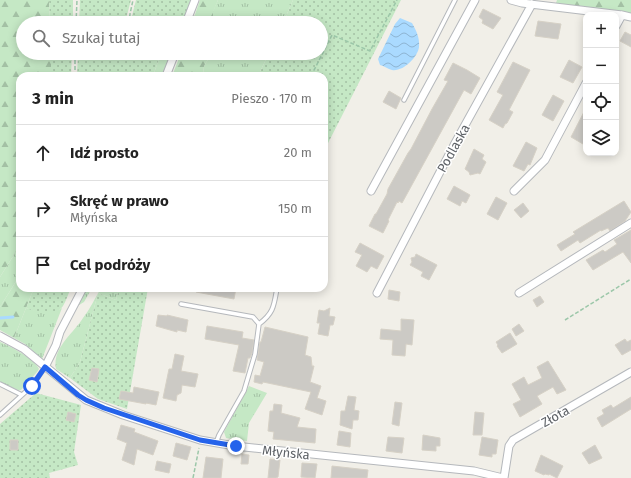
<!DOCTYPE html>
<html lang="pl">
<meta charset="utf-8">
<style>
:root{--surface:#fff;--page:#f6f6f6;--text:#222;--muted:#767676;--line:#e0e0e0}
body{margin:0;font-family:"Fira Sans",sans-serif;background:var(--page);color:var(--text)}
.controls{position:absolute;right:12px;top:12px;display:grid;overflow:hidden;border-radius:8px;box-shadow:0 2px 10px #0003}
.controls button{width:36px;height:36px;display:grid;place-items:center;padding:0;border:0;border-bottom:1px solid var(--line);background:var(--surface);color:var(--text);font:20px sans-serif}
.stop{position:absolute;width:12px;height:12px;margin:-9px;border:3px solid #2563eb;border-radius:50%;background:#fff}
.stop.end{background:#2563eb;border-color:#fff;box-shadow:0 1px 4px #0008}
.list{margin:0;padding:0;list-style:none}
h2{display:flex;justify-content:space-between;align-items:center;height:52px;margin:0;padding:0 16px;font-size:17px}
h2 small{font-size:13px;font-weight:400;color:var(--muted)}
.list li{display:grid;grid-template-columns:26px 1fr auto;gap:12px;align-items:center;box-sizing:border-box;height:56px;padding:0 16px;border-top:1px solid var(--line)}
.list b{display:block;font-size:15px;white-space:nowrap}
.list p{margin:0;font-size:13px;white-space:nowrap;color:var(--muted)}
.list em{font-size:13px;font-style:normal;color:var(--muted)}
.icon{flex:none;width:22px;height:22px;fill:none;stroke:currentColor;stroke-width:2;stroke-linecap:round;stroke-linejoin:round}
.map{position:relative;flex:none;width:631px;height:478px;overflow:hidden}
.search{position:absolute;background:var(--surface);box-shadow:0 2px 10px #0003;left:16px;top:16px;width:312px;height:44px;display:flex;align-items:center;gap:10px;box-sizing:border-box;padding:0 14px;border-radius:22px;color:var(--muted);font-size:15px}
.panel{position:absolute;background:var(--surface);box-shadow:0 2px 10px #0003;left:16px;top:72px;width:312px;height:220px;border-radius:12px}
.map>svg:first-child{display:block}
.grass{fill:url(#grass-tufts)}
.forest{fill:url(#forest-firs)}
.garden{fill:url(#garden-dots)}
.water{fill:url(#water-waves)}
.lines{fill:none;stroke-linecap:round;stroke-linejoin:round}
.stream{stroke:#aadaff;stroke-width:3}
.building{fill:#cccac5;stroke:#d6d1c6}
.lane-casing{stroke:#b5b8bc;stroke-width:5.5}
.street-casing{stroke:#b5b8bc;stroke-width:9}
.path{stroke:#9cc7a9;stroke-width:1.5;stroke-dasharray:4 2;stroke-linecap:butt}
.lane{stroke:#fff;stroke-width:3.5}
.street{stroke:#fff;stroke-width:7}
.route{stroke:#2563eb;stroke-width:5}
.labels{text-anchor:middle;stroke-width:3;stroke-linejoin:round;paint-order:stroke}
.street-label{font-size:13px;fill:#5f6368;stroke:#fff}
</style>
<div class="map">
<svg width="631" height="478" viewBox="0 0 631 478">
<defs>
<pattern id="grass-tufts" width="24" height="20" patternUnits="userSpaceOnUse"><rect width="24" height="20" fill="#c5e8c5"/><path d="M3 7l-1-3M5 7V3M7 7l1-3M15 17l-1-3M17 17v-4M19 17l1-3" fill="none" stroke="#a3c0a4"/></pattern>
<pattern id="forest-firs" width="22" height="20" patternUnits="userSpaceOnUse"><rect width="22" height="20" fill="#c5e8c5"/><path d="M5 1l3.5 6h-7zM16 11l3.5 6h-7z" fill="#a3c0a4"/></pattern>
<pattern id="garden-dots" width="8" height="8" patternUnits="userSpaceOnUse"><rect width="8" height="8" fill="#c5e8c5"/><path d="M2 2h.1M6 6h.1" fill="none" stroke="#a3c0a4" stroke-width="1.8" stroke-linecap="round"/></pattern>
<pattern id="water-waves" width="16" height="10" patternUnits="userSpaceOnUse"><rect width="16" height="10" fill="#aadaff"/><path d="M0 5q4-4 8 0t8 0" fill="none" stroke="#8eb4d2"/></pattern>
</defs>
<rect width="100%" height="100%" fill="#f1efe8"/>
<path class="grass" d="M218 0H293L283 23H213V11Z
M161 53 171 56 164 76H153Z
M212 53H269L258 76H203L204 66Z
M20 245V275L0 307V277Z
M86 288H92L84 302 79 305Z
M101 288H119L116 300 98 293 80 362 70 378 56 369C52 348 73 334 83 318 90 309 95 298 101 288Z
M26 308C39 312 50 315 62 308L42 359 25 344 14 338Z
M0 342C10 346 35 359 39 369L37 372 21 390H18L0 382Z
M249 386 267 393 249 423 247 441 226 438 224 432Z"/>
<path class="forest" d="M0 0H49L50 23H23V53H51V76H20V245L0 277Z
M200 0H218L213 12V23H192Z
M557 0H631V15L564 5 556 3Z
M181 53H212L204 66 203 76H172Z
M20 275V288H34L14 338 0 330V307Z"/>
<path class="garden" d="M49 0H73V23H50Z
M80 0H131L126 19V23H79Z
M136 0H192L184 23H132L131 20Z
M293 0H401L324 151V76H258L269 53H321V23H283Z
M51 53H72L71 76H51Z
M78 53H161L153 76H77Z
M34 288H71C68 294 66 301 63 306 55 318 36 312 26 308Z
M119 288H148L127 409 98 399 70 378 80 362 98 293 116 300Z
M36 393 81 405 74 452 78 465 49 473 50 478H0V424Z"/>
<path class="water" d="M400 18 412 23C416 30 420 38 419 47 418 57 403 72 392 70 388 69 384 66 380 65L378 59 395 24Z"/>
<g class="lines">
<path class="stream" d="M0 318 13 317"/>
</g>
<path class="building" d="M483 9 501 18 493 29 482 23 483 20 479 17Z
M538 21 561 24 558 39 535 36Z
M625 32 631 35V47L620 41Z
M569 60 582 67 573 83 560 77Z
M513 62 530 70 509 110 513 112 507 123 505 124 503 128 489 120 503 95 497 92Z
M453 63 467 70 480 78 471 94 464 90 402 203 399 201 398 203 397 202 388 220 389 221 383 233 369 226 375 214H376L387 194 388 189 408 153 411 149 432 109 448 81 444 80Z
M389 91 401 98 396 109 383 102Z
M553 95 564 101 553 121 542 115Z
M586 108V138L583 144 571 137Z
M526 142 537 148 530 165 528 164 524 171 513 166Z
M474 149 484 155 482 159 486 162 480 174 478 173 470 175 469 172 465 169Z
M454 186 470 195 466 203 462 201 460 206 447 199Z
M496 197 507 203 498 220 487 214Z
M624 201 631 212 625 221 610 231 608 228 601 231V230L580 243 578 240 561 251 557 245 575 234 573 232Z
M523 203 529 211 521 218 514 210Z
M631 230V263L623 252 593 270 586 260 603 250 605 252 617 244 614 240Z
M360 243 384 256 377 269 371 266 367 272 356 266 362 255 355 252Z
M416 254 437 265 429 280 421 276 423 272 410 265 412 262 411 258 415 257Z
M196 288H236L234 299 196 292Z
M389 290 400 292 399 301 388 299Z
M540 296 544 302 537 307 533 300Z
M330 308 329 316 335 317 333 325H330L328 336 318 334 320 323H317L319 310 324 311Z
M158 315 167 316V315L188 320 186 332 177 330V332L156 326Z
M401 319 414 320 412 345 406 344 405 356 392 355 393 340 380 339 381 329 401 331Z
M519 324 524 331 516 336 512 329Z
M207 326 243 332 242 338 254 340 252 353 250 358H248L245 373 233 371 239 345 205 339Z
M265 327 308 337 305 355 311 357 312 366H314L310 382 321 386 317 398 326 401 322 415 305 409 311 392 263 382 262 384 254 382 255 375 260 376 264 362 257 360 260 342H261Z
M510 333 517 344 502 353 497 346 498 345 496 342Z
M625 339 627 342 631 340V350L622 355 615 345Z
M175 354 184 356 181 371 198 374 195 387 182 385 181 393 177 395 176 401 163 398 169 369H172Z
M548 361 566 390 557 394 553 387 537 396 542 404 520 417 513 404 521 400 512 384 524 377 528 385 542 378 537 367Z
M92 368 99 369 97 382 89 380Z
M134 387 159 392 156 405 146 403V404L119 399 121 391 133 393Z
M348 396 356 397 354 410 359 411 358 420H353L352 429 340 425 341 411H345Z
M631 397V409L602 427 597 418 604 414 602 410 611 405 613 408Z
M395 402 402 403 399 426 392 424Z
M274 404 282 405 281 413 300 418 297 427 316 429 315 443 273 439 274 432 268 431 270 411H273Z
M68 412 76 414 74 422 66 420Z
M475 412 484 413 482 435H473Z
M121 425 135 429 134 432 158 441 153 455 137 449 134 465 122 460 127 443 117 439Z
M339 431 351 433 350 447 337 445Z
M423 435 440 438V446H436V451L422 450Z
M388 437 404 438 402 453 386 451Z
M482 437 498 440 496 454H492V457L479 455Z
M10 440H18V450H10Z
M176 443 191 447 187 460 173 456Z
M595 445 602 458 589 464 582 453Z
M242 454 249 455 248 464H241Z
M541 455 563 466 557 478 549 474V475L545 474 544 475 535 471Z
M206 457 223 459 221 478H203Z
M270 459 280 460 278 477 276 478H268Z
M157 461 171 464 169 473 155 470Z
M302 463 317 464 315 478 301 477Z
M332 466 368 470 367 478H331Z"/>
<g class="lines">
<defs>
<path id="lane" d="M404 100 455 0
M181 304 253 317 259 324 255 354 244 391 219 435 216 443
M259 324C274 313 274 305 277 288
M0 384 22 395
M0 415 32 386 45 367"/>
<path id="street" d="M511 0 522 3 622 15 631 17
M186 23 195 0
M616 26 622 15
M166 76 175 53
M371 191 475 0
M514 191 545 160 586 83
M377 293 454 145 532 4
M519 293 631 223
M0 336 24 349 86 400 123 415 200 440 235 446 474 471 503 478
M45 367 56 345 60 332 83 288
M504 478 509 446 513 440 631 372"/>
</defs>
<use href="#lane" class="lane-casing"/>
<use href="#street" class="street-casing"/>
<path class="path" d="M76 23 77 0
M129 23 130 14 133 0
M75 76V53
M311 76 332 35 370 51 397 0
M565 320 631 279
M193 478 199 448"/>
<use href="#lane" class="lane"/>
<use href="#street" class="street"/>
</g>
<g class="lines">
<path class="route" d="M32 386 45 367 78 395 86 400 104 408 200 440 236 446"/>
</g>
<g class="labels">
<g class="street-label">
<text transform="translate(453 148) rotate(-61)" y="5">Podlaska</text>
<text transform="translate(555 416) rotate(-29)" y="5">Złota</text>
<text transform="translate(286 452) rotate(6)" y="5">Młyńska</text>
</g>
</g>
</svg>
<div class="controls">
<button>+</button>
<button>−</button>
<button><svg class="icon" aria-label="locate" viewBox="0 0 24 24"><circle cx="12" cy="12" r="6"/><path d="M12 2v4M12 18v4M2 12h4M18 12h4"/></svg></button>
<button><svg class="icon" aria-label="layers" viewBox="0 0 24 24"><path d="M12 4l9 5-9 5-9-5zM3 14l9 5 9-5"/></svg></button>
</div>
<div class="stop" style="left:32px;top:386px"></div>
<div class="stop end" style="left:236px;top:446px"></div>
<div class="search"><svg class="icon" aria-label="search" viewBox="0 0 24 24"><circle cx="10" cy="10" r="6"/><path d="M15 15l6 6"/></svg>Szukaj tutaj</div>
<section class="panel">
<h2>3 min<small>Pieszo · 170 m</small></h2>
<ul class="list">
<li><svg class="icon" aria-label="ahead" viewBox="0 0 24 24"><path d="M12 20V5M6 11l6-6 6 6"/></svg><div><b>Idź prosto</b></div><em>20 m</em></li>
<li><svg class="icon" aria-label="right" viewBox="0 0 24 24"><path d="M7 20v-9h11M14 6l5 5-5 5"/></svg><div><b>Skręć w prawo</b><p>Młyńska</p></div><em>150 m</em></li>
<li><svg class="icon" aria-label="arrive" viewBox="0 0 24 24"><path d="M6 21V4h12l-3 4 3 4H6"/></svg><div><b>Cel podróży</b></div></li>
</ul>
</section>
</div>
